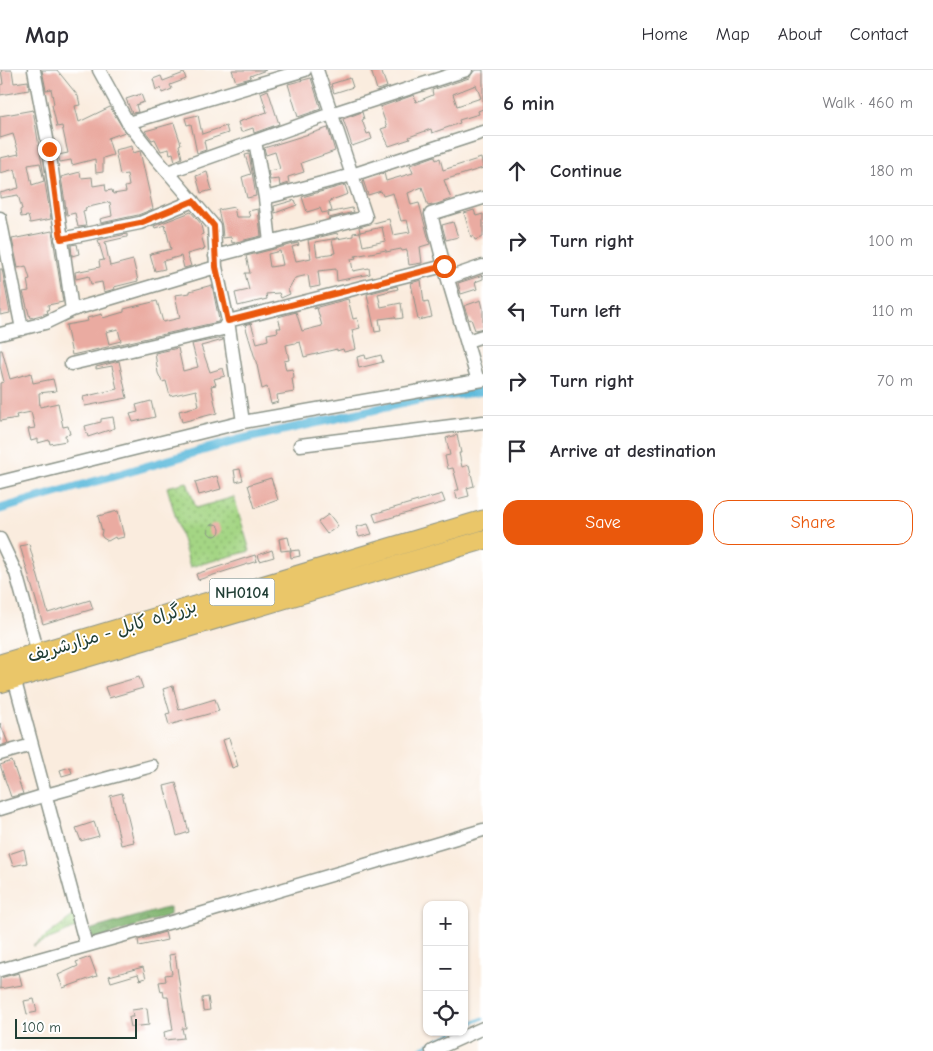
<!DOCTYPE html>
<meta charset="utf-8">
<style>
:root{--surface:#fff;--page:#f7f7f7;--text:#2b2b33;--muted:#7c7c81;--line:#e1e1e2;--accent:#ea580c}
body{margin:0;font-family:"Comic Neue","Playpen Sans Arabic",sans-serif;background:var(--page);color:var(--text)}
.controls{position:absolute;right:15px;bottom:15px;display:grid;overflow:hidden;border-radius:10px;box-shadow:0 1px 4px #0004}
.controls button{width:45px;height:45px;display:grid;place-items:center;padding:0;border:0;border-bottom:1px solid var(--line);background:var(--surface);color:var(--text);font:25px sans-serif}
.scale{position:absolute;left:15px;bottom:12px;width:122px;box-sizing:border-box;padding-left:5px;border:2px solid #1f3d34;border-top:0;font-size:14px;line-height:18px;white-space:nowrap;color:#1f3d34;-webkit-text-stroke:4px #fff;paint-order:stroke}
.stop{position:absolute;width:15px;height:15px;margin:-11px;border:4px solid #ea580c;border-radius:50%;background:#fff}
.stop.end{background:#ea580c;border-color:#fff;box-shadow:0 1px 5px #0008}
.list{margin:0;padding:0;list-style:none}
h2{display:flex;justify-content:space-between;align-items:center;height:65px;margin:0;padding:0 20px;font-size:21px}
h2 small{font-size:16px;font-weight:400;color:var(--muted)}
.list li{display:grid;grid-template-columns:32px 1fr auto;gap:15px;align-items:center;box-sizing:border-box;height:70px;padding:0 20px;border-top:1px solid var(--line)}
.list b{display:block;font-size:19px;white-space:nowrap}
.list em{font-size:16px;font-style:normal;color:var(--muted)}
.actions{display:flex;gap:10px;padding:15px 20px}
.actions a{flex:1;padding:11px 0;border:1px solid var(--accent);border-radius:15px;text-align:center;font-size:18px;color:var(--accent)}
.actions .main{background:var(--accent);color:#fff}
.icon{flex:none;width:28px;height:28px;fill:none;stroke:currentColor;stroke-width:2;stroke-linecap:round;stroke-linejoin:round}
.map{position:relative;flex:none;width:483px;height:981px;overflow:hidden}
header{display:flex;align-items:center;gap:30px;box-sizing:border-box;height:70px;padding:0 25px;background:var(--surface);border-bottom:1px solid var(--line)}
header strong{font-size:24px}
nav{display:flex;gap:28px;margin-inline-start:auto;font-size:18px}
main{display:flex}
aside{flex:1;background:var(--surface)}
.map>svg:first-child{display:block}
.grass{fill:url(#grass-tufts);stroke:#62895c}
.forest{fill:url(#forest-crowns);stroke:#517a53}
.park{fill:url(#park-dots);stroke:#62895c}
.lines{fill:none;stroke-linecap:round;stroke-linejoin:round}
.stream{stroke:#5dbadb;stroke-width:2.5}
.canal{stroke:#5dbadb;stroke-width:9}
.building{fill:#eaaba1;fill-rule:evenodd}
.minor-casing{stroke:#8c9489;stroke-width:15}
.highway-casing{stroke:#8c9489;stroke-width:21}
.minor{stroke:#fff;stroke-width:12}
.highway{stroke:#eac669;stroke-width:19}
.route{stroke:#ea580c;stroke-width:6}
.labels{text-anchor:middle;stroke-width:4;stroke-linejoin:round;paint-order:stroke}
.shield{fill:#fff;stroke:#627771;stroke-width:1}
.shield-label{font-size:16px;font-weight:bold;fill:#1f3d34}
.street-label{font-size:18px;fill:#1f3d34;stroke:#fff}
</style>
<header>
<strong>Map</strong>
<nav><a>Home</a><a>Map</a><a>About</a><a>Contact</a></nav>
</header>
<main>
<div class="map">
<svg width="483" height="981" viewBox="0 0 483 981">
<defs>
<pattern id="grass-tufts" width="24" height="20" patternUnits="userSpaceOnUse" patternTransform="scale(1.25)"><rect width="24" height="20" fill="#a4d584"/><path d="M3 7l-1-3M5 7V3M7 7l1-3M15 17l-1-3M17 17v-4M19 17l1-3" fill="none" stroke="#85ae6d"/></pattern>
<pattern id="forest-crowns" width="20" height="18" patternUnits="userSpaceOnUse" patternTransform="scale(1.25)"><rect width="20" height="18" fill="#83b672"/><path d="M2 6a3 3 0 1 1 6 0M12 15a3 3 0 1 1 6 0" fill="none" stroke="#6b955e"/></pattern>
<pattern id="park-dots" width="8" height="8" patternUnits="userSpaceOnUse" patternTransform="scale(1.25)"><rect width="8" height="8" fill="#a4d584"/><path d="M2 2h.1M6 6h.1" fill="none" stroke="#85ae6d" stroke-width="1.8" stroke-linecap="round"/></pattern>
</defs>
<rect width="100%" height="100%" fill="#fff"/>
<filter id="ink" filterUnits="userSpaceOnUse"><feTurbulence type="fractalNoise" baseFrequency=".02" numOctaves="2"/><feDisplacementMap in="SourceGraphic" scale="10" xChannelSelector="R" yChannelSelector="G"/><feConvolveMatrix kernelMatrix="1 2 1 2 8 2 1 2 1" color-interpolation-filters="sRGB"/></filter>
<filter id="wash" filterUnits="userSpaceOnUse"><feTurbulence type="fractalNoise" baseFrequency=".0096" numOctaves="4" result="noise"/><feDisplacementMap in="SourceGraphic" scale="20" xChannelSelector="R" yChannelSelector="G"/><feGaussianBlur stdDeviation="1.12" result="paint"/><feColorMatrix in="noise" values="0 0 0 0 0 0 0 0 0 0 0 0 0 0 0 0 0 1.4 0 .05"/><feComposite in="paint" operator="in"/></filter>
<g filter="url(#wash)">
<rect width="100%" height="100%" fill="#faecde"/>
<path class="grass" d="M77 843 80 856 33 876Z"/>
<path class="forest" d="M170 837V845L94 870 89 860Z"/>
<path class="park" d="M187 412 196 438 234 427 250 481 190 497 167 417Z"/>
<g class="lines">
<path class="stream" d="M464 957 483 948
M414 981 454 962"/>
<path class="canal" d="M0 439 238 370 417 330 483 321"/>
</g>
<g id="blocks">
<path class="building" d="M1 0H12L14 13 28 11 29 20 0 25V15L3 14Z
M42 0H57L78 26 80 35 75 36 79 52 110 37 125 62 108 68 113 85 103 88V102L96 103 95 89 72 95 71 90 60 92 58 85 68 83 62 56 57 57 52 35 54 34 51 19 46 20Z
M232 0H266L250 6 251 8 236 12Z
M371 0H381L387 17 377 20Z
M477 0H483V39L478 41 479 44 459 50 460 53 432 63 431 59 409 67 410 69 389 76 381 59 387 57 380 37 414 25 416 32 433 25 432 20 469 8 474 1ZM476 15 481 28 457 36 453 24Z
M184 3 186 9 170 15 172 19 162 23 161 18 156 20 153 9 161 6 163 11Z
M311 8 321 39 298 47 288 14Z
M350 8 353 17 334 23 331 14Z
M268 20 279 54 254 63 253 58 241 62 238 52 267 42 261 23Z
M141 24 144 32 136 35 138 42 132 43 126 29Z
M33 40 51 149 30 153 28 146 21 147 20 140 22 139 18 125 0 128V123L19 118 15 99 0 103V88L19 84 13 64 0 68V46ZM40 93 44 111 32 115 28 95Z
M362 42 364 49 362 50 367 64 370 63 372 69 352 76 343 49Z
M198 45 202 64 226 56 228 63 204 71 206 80 197 83 191 54 187 55 185 48Z
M174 53 181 74 179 75 182 88 175 91 173 83 170 84 169 79 161 81 155 69 152 70 145 61Z
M328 58 335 81 301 93 304 102 288 107 289 113 280 116 279 109 270 110 268 101 280 99 275 82 266 85 264 78Z
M132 76 133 83 140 81 153 139 138 145 101 153 100 149 112 146 110 132 85 138 86 140 83 141 86 156 78 157 75 143 67 145 61 107 80 102 81 108 92 107 93 116 105 114 106 121 112 120 113 124 126 122 125 117 129 116 127 104 120 105 115 80Z
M249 84 256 126 247 128 242 107 251 104 245 85Z
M435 86 436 90 440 88 443 100 481 88 483 98 444 110 451 129 437 134 428 136 422 117 408 123 411 135 419 133 430 174 420 177 422 193 409 195 407 180 402 181 401 179 386 182V180L355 186 356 188 351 189 353 201 369 198 370 204 337 211 336 199 318 201 320 216 310 218 308 205 295 208 288 220 290 224 281 228 279 223 266 224 267 229 238 236 235 223 249 220 245 203H250L246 186 298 173 299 175 292 177 296 191 311 188 308 170 337 163 338 168 315 172 317 186 335 183 332 170 353 166V163L360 162 363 176 385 171 382 157 360 162 359 157 389 149 393 165 410 162 407 150 401 151 393 123 383 126 381 121 368 125 363 110 384 103 386 111 413 103 410 95ZM280 181 283 195 270 197 268 184Z
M207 102 212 120 201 123 196 106Z
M345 115 348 124 329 131 332 141 322 143 320 138 307 142 302 127Z
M295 130 297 135 275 143 274 136Z
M234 137 236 147H250L248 141 258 139 261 166 232 173 231 167 223 168 222 156 218 140Z
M352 138 354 142 329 148 328 143Z
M474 140 476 146 483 144V167L475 170 473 166 471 167 464 143Z
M191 142 202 155H201L203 164 201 165 205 179 187 184 191 196 184 198 181 186 163 191 165 199 155 201 150 184 171 179 165 155 155 158 154 156Z
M453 152 458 167 446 170 442 155Z
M52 161 63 232 48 235 49 240H47L48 243 30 248 23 222 29 221 27 210 30 209 26 196 18 198 12 169Z
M127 164V167L105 172 110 196 133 190 138 211 114 217 115 219 104 222 102 212 91 214 89 206 76 209 75 202 100 197 99 191 104 190 98 170Z
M77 174 79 184 72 186 71 175Z
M0 199H2L10 243 0 245Z
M483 205V209L475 212 477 219 461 224 458 213Z
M421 210 424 232 428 231 432 247 418 250 411 213Z
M212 215 219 250 218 252 72 285 66 255 88 251 87 248 102 244 103 248 124 242V239L157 231 163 252 180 248 175 225 190 223V221ZM118 259 121 271 109 274 106 262Z
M397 216 398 219 378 224 381 237 401 233 403 248 396 249 395 247 379 249 381 261 375 262 367 224Z
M348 229 353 249 357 248 360 258 352 260 356 279 344 282 343 279 337 281V279L304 287 300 272 286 275 289 290 284 291 286 300 293 299 294 308H292L294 322 277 325 278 332 271 334 267 317 262 319 257 295 245 255 251 253 257 273 268 270 267 264 278 262 277 258H281L278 247 296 242 302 261 322 256 317 238 314 239V238Z
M481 230 483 238V258L475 260 471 249 469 250 464 236Z
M222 268 223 270 201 276 210 302 223 298 225 306 214 309 216 315 211 316 217 343 182 352 179 341 199 336 196 320 170 326 166 311 162 312 158 303 155 283 178 278 183 301 198 297 192 274Z
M0 280H2L10 309 31 303 33 313 53 309 56 321 39 323 40 337 58 333 63 357 68 356 70 364 65 365 66 371 50 374 49 370 38 373V369L31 371 28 359 35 358 31 342 16 345 17 348 0 351V313L4 312 0 296Z
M365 285 366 289 381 285 383 292 359 298 357 287Z
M119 291 127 328 85 336 83 327 117 319 112 296 96 299V297Z
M151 331 155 347 133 352 130 344 138 342 136 335Z
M113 347 115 358 88 367 85 356 101 352V349Z
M457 365 461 383H459L462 397 469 395 474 416 467 418 469 426 457 429 455 420H459L453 398 448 399 445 386 450 385 446 368Z
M240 399 243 410 236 412 234 400Z
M217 406 221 419 199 425 195 412Z
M271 408 278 430 255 438 248 415Z
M442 424 445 432 376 452 373 444Z
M118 441 124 467 116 469 115 467 108 471 103 468 101 465 102 461 98 446Z
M329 444 338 456 327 464 318 452Z
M208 460a6 6 0 1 1 12 0a6 6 0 1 1-12 0Z
M368 454 372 464 359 467 356 457Z
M288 467 291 480 281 481 279 469Z
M29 474 48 543 90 530 93 539 43 554 20 476Z
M272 480 274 487 260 491 258 485Z
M299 480 300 486 291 488 290 481Z
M255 485 257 491 198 510 196 504Z
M139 607 143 618 109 628 105 617Z
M173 616 179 640 215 629 219 641 169 655 166 644 170 643 163 619Z
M0 653 8 673 0 676Z
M229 668 238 696 232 698 223 670Z
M12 691 23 724 11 727 0 695Z
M70 697 72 703 62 706 60 700Z
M176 713 189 762 177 766 164 716Z
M122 723 134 772 121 775 110 726Z
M94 752 99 766 81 771 76 758Z
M24 779 27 793 13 796 9 784Z
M165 862 167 870 139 876 138 870Z
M175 884 186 958H182L184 968 165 970 164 962 173 960 168 927H164L163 921 161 922 159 912 166 911 165 905 172 904 169 885Z
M90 887 97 906 63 918 58 905 78 896 76 892Z
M143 897 146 908 140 910 138 904 111 912 109 906Z
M19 903 22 915 0 919V908Z
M208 927 210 940 203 941 202 928Z
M34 929 37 942 27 944 24 931Z
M147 938 149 955 131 957 129 947H133L132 940Z"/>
</g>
</g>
<g filter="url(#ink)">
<use href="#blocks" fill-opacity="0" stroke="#8c9489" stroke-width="1"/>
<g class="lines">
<defs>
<path id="minor" d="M34 0 49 79 72 240
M99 0 128 53 155 87 214 156 216 197 228 251 243 352
M128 53 305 0
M255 71 265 128 270 172
M168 102 331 44 466 0
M265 128 352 105 483 62
M0 148 22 259
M61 169 140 153 193 131
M215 186 366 147 317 0
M448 208 483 196
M0 264 45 253 72 240 216 197
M467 271 483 266
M71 294 223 259 228 251 444 196
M478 311 444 196 431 144 483 128
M300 375 483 352
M0 412 243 352 483 310
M0 469 16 503 38 583
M14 608 86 875
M0 684 32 675
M0 739 46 725 152 696
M0 900 200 844 483 760
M432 981 483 958"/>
<path id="highway" d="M0 594 483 450
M0 613 483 470"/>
</defs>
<use href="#minor" class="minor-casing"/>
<use href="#highway" class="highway-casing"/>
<use href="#minor" class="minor"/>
<use href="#highway" class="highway"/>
</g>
</g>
<g class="lines" filter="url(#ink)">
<path class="route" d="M49 79 61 169 140 153 193 131 214 156 216 197 228 251 444 196"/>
</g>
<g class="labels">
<rect class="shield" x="209.5" y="508.5" width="65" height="27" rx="4"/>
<g class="shield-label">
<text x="242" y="528">NH0104</text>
</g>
<g class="street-label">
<text transform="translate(112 561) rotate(-17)" y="6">بزرگراه کابل - مزارشریف</text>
</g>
</g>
</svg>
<div class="controls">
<button>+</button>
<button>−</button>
<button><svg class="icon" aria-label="locate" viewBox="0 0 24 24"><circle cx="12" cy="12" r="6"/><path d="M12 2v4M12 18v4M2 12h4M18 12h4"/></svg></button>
</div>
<div class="scale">100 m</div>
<div class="stop" style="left:444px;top:196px"></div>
<div class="stop end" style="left:49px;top:79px"></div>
</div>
<aside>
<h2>6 min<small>Walk · 460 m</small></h2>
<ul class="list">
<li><svg class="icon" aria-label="ahead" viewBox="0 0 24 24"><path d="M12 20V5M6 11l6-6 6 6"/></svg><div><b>Continue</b></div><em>180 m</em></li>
<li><svg class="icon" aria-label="right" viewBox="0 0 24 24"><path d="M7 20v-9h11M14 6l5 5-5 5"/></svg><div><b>Turn right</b></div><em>100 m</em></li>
<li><svg class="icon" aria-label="left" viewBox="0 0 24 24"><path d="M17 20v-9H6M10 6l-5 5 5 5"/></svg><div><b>Turn left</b></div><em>110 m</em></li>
<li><svg class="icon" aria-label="right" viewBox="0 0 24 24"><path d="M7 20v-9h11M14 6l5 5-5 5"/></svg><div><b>Turn right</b></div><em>70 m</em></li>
<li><svg class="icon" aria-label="arrive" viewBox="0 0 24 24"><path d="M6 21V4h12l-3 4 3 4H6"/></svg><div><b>Arrive at destination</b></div></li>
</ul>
<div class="actions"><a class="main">Save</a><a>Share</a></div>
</aside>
</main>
